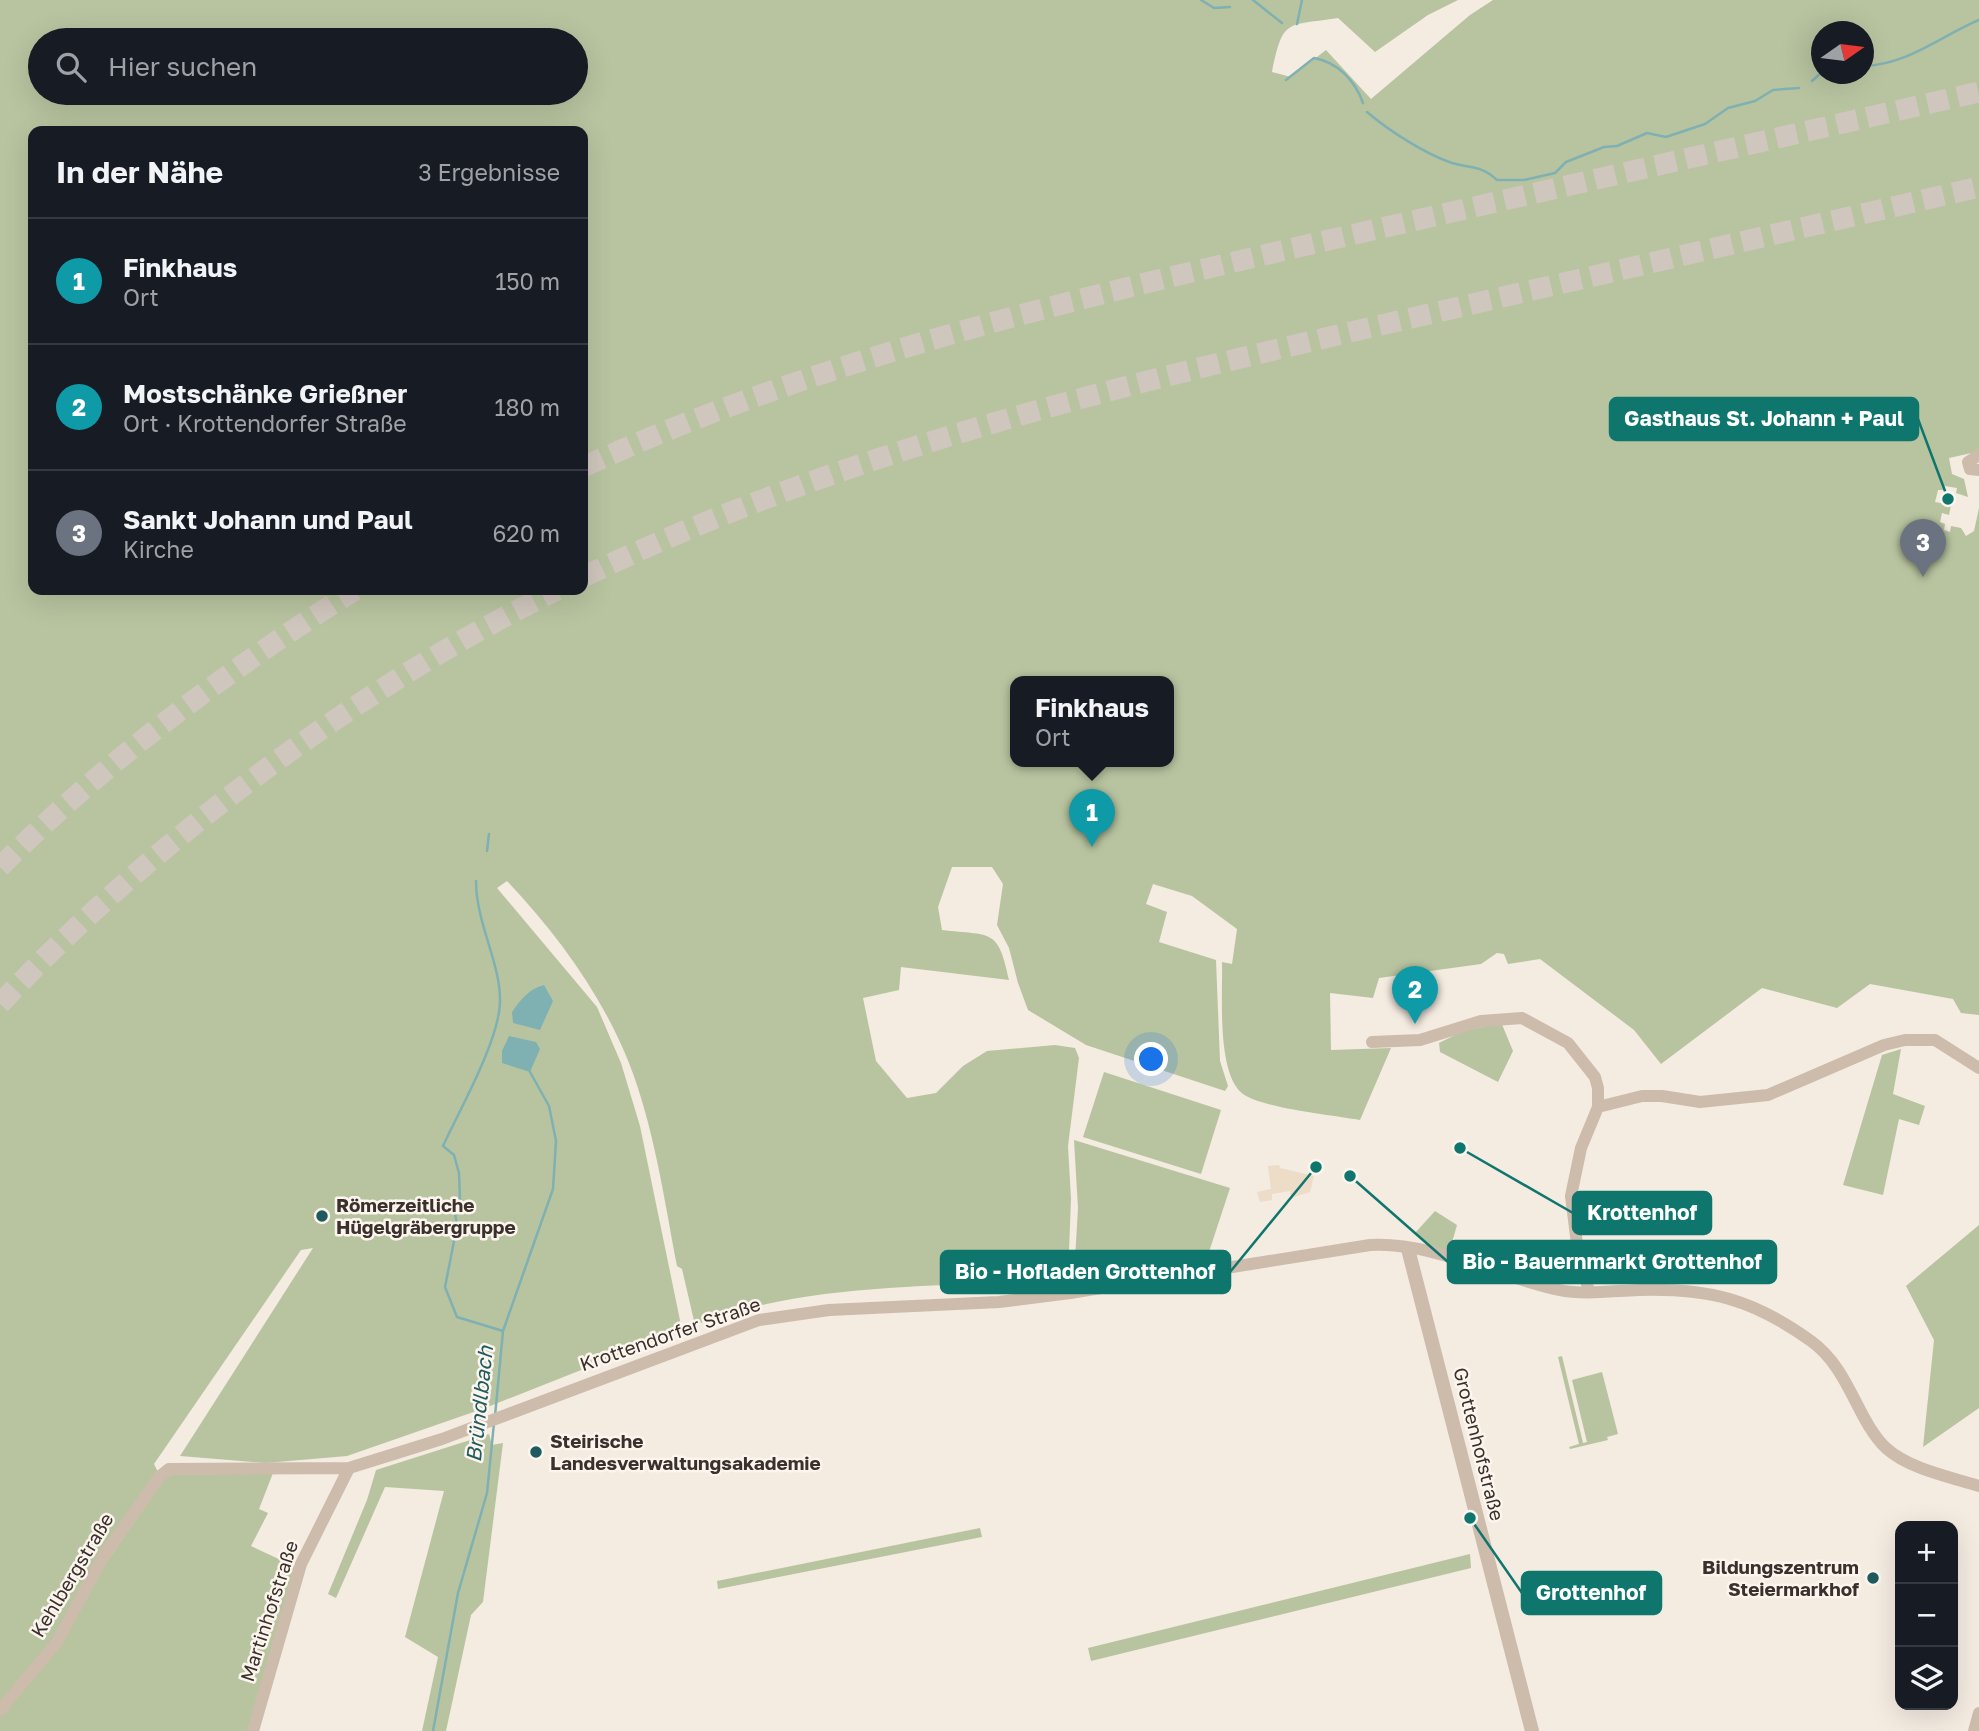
<!DOCTYPE html>
<html lang="de">
<meta charset="utf-8">
<style>
:root{--surface:#171b24;--page:#242831;--text:#f1f3f6;--muted:#9ea1a6;--line:#363941;--accent:#2563eb}
body{margin:0;font-family:"Golos Text",sans-serif;background:var(--page);color:var(--text)}
.controls{position:absolute;right:21px;bottom:21px;display:grid;overflow:hidden;border-radius:14px;box-shadow:0 7px 28px #0002}
.controls button{width:63px;height:63px;display:grid;place-items:center;padding:0;border:0;border-bottom:2px solid var(--line);background:var(--surface);color:var(--text);font:35px sans-serif}
.compass{position:absolute;left:1811px;top:21px;width:63px;height:63px;border-radius:50%;background:var(--surface);box-shadow:0 7px 28px #0002;rotate:76deg}
.you{position:absolute;left:1152px;top:1060px;width:24px;height:24px;margin:-18px;border:5px solid #fff;border-radius:50%;background:#1a73e8;box-shadow:0 0 0 10px #1a73e833}
.badge{display:grid;place-items:center;width:46px;height:46px;border-radius:50%;background:var(--accent);color:#fff;font-size:23px;font-weight:700}
.pin{position:absolute;translate:-50% -58px;filter:drop-shadow(0 2px 4px #0008)}
.pin::after{content:'';position:absolute;top:37px;width:24px;height:21px;background:inherit;clip-path:polygon(0 0,100% 0,50% 100%)}
.popup{position:absolute;left:1010px;top:676px;width:164px;height:91px;box-sizing:border-box;display:grid;place-content:center;border-radius:14px;background:var(--surface);filter:drop-shadow(0 2px 5px #0005);font-size:23px;white-space:nowrap;color:var(--muted)}
.popup b{font-size:26px;color:var(--text)}
.popup::after{content:'';position:absolute;left:50%;top:100%;margin-left:-14px;border:14px solid transparent;border-top-color:var(--surface)}
.list{margin:0;padding:0;list-style:none}
h2{display:flex;justify-content:space-between;align-items:center;height:91px;margin:0;padding:0 28px;font-size:30px}
h2 small{font-size:23px;font-weight:400;color:var(--muted)}
.list li{display:grid;grid-template-columns:46px 1fr auto;gap:21px;align-items:center;box-sizing:border-box;height:126px;padding:0 28px;border-top:2px solid var(--line)}
.list b{display:block;font-size:26px;white-space:nowrap}
.list p{margin:0;font-size:23px;white-space:nowrap;color:var(--muted)}
.list em{font-size:23px;font-style:normal;color:var(--muted)}
.icon{flex:none;width:38px;height:38px;fill:none;stroke:currentColor;stroke-width:2;stroke-linecap:round;stroke-linejoin:round}
.map{position:relative;flex:none;width:1979px;height:1731px;overflow:hidden}
.search{position:absolute;background:var(--surface);box-shadow:0 7px 28px #0002;left:28px;top:28px;width:560px;height:77px;display:flex;align-items:center;gap:18px;box-sizing:border-box;padding:0 24px;border-radius:38px;color:var(--muted);font-size:26px}
.panel{position:absolute;background:var(--surface);box-shadow:0 7px 28px #0002;left:28px;top:126px;width:560px;height:469px;border-radius:14px}
.map>svg:first-child{display:block}
.green{fill:#b8c4a0;fill-rule:evenodd}
.plaza{fill:#ecdcc8}
.water{fill:#7fb0b2}
.lines{fill:none;stroke-linecap:round;stroke-linejoin:round}
.stream{stroke:#7fb0b2;stroke-width:2.5}
.motorway-tunnel{stroke:#cfc6bd;stroke-width:21;stroke-dasharray:21 10;stroke-linecap:butt}
.minor{stroke:#cdbbac;stroke-width:12}
.tertiary{stroke:#cdbbac;stroke-width:14}
.poi-dot{fill:#1f5a5e;stroke:#fbf5ee;stroke-width:2.5}
.labels{text-anchor:middle;stroke-width:5;stroke-linejoin:round;paint-order:stroke}
.poi-label{font-size:19px;font-weight:bold;fill:#3b302b;stroke:#fbf5ee;text-anchor:start}
.street-label{font-size:19px;fill:#3b302b;stroke:#fbf5ee}
.water-label{font-size:21px;font-style:italic;fill:#1f5a5e;stroke:#fbf5ee}
.leader{fill:none;stroke:#0f766e;stroke-width:2.5}
.callout-dot{fill:#0f766e;stroke:#fbf5ee;stroke-width:2.5}
.callout{fill:#0f766e;stroke:#0f766e;stroke-width:2.5}
.callout-label{font-size:21px;text-anchor:middle;font-weight:bold;fill:#fff}
</style>
<div class="map">
<svg width="1979" height="1731" viewBox="0 0 1979 1731">
<rect width="100%" height="100%" fill="#f4ebe1"/>
<path class="green" d="M0 0H1458L1428 15 1375 52 1338 18C1286 26 1283 18 1272 72L1291 77 1326 50 1371 99 1470 15 1493 0H1979V455L1976 452 1949 458 1952 474 1964 479 1968 497 1956 493 1957 488 1945 486 1944 490H1938L1935 502 1951 505 1949 515 1942 513 1940 522 1945 524 1944 530 1950 532 1951 526 1961 528 1966 536 1974 531 1979 508V1015L1961 1013 1953 999 1870 984 1837 1008 1762 988 1661 1064 1634 1030 1540 959 1508 964 1504 954 1497 953 1481 964 1379 978 1373 998 1330 993 1331 1050 1391 1048 1360 1120C1333 1115 1262 1108 1243 1094 1216 1074 1223 993 1222 962L1232 964 1237 929 1192 896 1153 884 1146 904 1167 912 1159 942 1216 960 1220 1061 1228 1086 1225 1091 1086 1045 1028 1010 1018 983 1009 948 997 925 1003 884 992 867H952L938 907 942 930C991 936 998 927 1009 980L901 967 899 990 863 998 876 1061 907 1098 936 1093 963 1066 987 1051 1055 1045 1075 1048 1079 1058 1068 1146 1071 1199 1068 1278C944 1289 813 1280 695 1325L682 1269 677 1266C664 1198 654 1127 629 1063 602 995 557 934 507 881L497 888 597 1007 621 1063 640 1126 682 1330 485 1408 347 1456 266 1463 180 1456 313 1248 301 1250 154 1464 158 1472 59 1633 0 1705ZM1822 32H1864V74H1822ZM40 40H576V93H40ZM33 131H583V590H33ZM1015 681H1169V761H1015Z
M1501 1022 1513 1051 1498 1082 1440 1052 1439 1043 1459 1033Z
M1901 1049 1893 1094 1925 1106 1919 1125 1899 1119 1883 1195 1843 1185 1882 1055Z
M1104 1072 1221 1110 1201 1174 1083 1137Z
M1074 1140 1230 1188 1206 1261 1191 1264 1185 1258 1074 1277 1078 1208Z
M1435 1211 1457 1225 1449 1253 1430 1247 1415 1233Z
M1979 1225V1408L1923 1447 1934 1340 1906 1286Z
M1562 1356 1583 1443 1587 1442 1572 1380 1602 1372 1618 1434 1607 1437 1608 1440 1570 1449 1569 1447 1579 1444 1558 1357Z
M489 1434 492 1445 503 1443 483 1602 471 1615 446 1731H422L438 1657 405 1637 444 1491 385 1487 336 1598 328 1594 367 1500 376 1470Z
M273 1473 259 1509 268 1513 251 1546 298 1568 250 1731H0V1716L164 1479 171 1475Z
M980 1528 982 1537 718 1589 717 1581Z
M1470 1554 1471 1568 1091 1661 1088 1648Z"/>
<path class="plaza" d="M1279 1165 1280 1168 1314 1176 1310 1192 1291 1198 1290 1191 1272 1194V1200L1260 1202 1257 1192 1271 1189 1268 1166Z"/>
<path class="water" d="M544 985 553 1001 540 1030 513 1023 512 1012C521 999 529 989 544 985Z
M509 1036 536 1042 540 1049 530 1072 502 1063V1051Z"/>
<g class="lines">
<path class="stream" d="M1201 0 1214 8 1230 7
M1253 0 1282 23
M1297 24 1302 0
M1864 66C1909 64 1939 37 1979 20
M1286 80 1314 58C1337 62 1355 80 1363 103
M1812 81 1822 72
M1367 112C1388 130 1425 154 1452 163 1472 169 1481 165 1497 180H1524L1555 173 1566 162 1604 147 1617 146 1647 133 1666 137 1705 124 1728 108 1755 101 1773 90 1799 88
M487 851 489 834
M476 881C476 923 501 964 500 1002 499 1041 460 1109 443 1146L454 1155 459 1173 460 1201 455 1213 457 1226 445 1287 457 1317 503 1331 495 1416
M503 1331 553 1189 556 1141 549 1106 530 1072
M433 1731 458 1593 487 1493 494 1423"/>
<path class="motorway-tunnel" d="M583 467C822 357 1078 298 1333 239 1549 190 1764 141 1979 92
M583 577C836 454 1108 388 1381 325 1581 279 1780 233 1979 187
M0 867C106 761 229 669 355 590
M0 1004C151 843 358 687 557 590"/>
<path class="minor" d="M1979 455 1968 462 1970 469 1979 470
M1372 1042 1420 1040 1481 1021 1522 1018 1568 1043 1595 1077 1598 1088V1107L1581 1148 1571 1196 1577 1244 1589 1292
M1598 1107 1642 1096H1662L1700 1102 1768 1095 1884 1045 1905 1040H1935L1979 1068
M0 1710 57 1642 103 1557 159 1477 169 1469 349 1468 442 1439 759 1320 829 1310 999 1302 1070 1293 1370 1245C1430 1241 1499 1277 1559 1290 1584 1295 1612 1291 1638 1290 1709 1288 1753 1299 1811 1341 1850 1369 1856 1419 1886 1448 1909 1469 1950 1477 1979 1486
M253 1731 301 1564 349 1468
M1974 1731 1979 1713"/>
<path class="tertiary" d="M1408 1249 1532 1731"/>
</g>
<g class="poi-dot">
<circle cx="322" cy="1216" r="7"/>
<circle cx="536" cy="1452" r="7"/>
<circle cx="1873" cy="1578" r="7"/>
</g>
<g class="labels">
<g class="poi-label">
<text x="336" y="1212">Römerzeitliche<tspan x="336" dy="22">Hügelgräbergruppe</tspan></text>
<text x="550" y="1448">Steirische<tspan x="550" dy="22">Landesverwaltungsakademie</tspan></text>
<text x="1859" y="1574" text-anchor="end">Bildungszentrum<tspan x="1859" dy="22">Steiermarkhof</tspan></text>
</g>
<g class="street-label">
<text transform="translate(670 1334) rotate(-19)" y="7">Krottendorfer Straße</text>
<text transform="translate(1479 1444) rotate(76)" y="7">Grottenhofstraße</text>
<text transform="translate(72 1575) rotate(-59)" y="7">Kehlbergstraße</text>
<text transform="translate(269 1611) rotate(-72)" y="7">Martinhofstraße</text>
</g>
<g class="water-label">
<text transform="translate(480 1404) rotate(-84)" y="7">Bründlbach</text>
</g>
</g>
<path class="leader" d="M1948 499L1918 419M1460 1148L1573 1213M1350 1176L1448 1262M1316 1167L1230 1272M1470 1518L1522 1593"/>
<g class="callout-dot">
<circle cx="1948" cy="499" r="7"/>
<circle cx="1460" cy="1148" r="7"/>
<circle cx="1350" cy="1176" r="7"/>
<circle cx="1316" cy="1167" r="7"/>
<circle cx="1470" cy="1518" r="7"/>
</g>
<g class="callout">
<rect x="1610" y="398" width="308" height="42" rx="7"/>
<rect x="1573" y="1192" width="138" height="42" rx="7"/>
<rect x="1448" y="1241" width="328" height="42" rx="7"/>
<rect x="941" y="1251" width="289" height="42" rx="7"/>
<rect x="1522" y="1572" width="139" height="42" rx="7"/>
</g>
<g class="callout-label">
<text x="1764" y="426">Gasthaus St. Johann + Paul</text>
<text x="1642" y="1220">Krottenhof</text>
<text x="1612" y="1269">Bio - Bauernmarkt Grottenhof</text>
<text x="1085" y="1279">Bio - Hofladen Grottenhof</text>
<text x="1591" y="1600">Grottenhof</text>
</g>
</svg>
<div class="controls">
<button>+</button>
<button>−</button>
<button><svg class="icon" aria-label="layers" viewBox="0 0 24 24"><path d="M12 4l9 5-9 5-9-5zM3 14l9 5 9-5"/></svg></button>
</div>
<svg class="compass" viewBox="-18 -18 36 36"><path d="M0-13l5 13h-10z" fill="#e53935"/><path d="M0 13l5-13h-10z" fill="#9ea1a6"/></svg>
<div class="you"></div>
<div class="pin badge" style="left:1092px;top:847px;background:#0f9aa8">1</div>
<div class="popup"><b>Finkhaus</b>Ort</div>
<div class="pin badge" style="left:1415px;top:1024px;background:#0f9aa8">2</div>
<div class="pin badge" style="left:1923px;top:577px;background:#6b7280">3</div>
<div class="search"><svg class="icon" aria-label="search" viewBox="0 0 24 24"><circle cx="10" cy="10" r="6"/><path d="M15 15l6 6"/></svg>Hier suchen</div>
<section class="panel">
<h2>In der Nähe<small>3 Ergebnisse</small></h2>
<ul class="list">
<li><span class="badge" style="background:#0f9aa8">1</span><div><b>Finkhaus</b><p>Ort</p></div><em>150 m</em></li>
<li><span class="badge" style="background:#0f9aa8">2</span><div><b>Mostschänke Grießner</b><p>Ort · Krottendorfer Straße</p></div><em>180 m</em></li>
<li><span class="badge" style="background:#6b7280">3</span><div><b>Sankt Johann und Paul</b><p>Kirche</p></div><em>620 m</em></li>
</ul>
</section>
</div>
